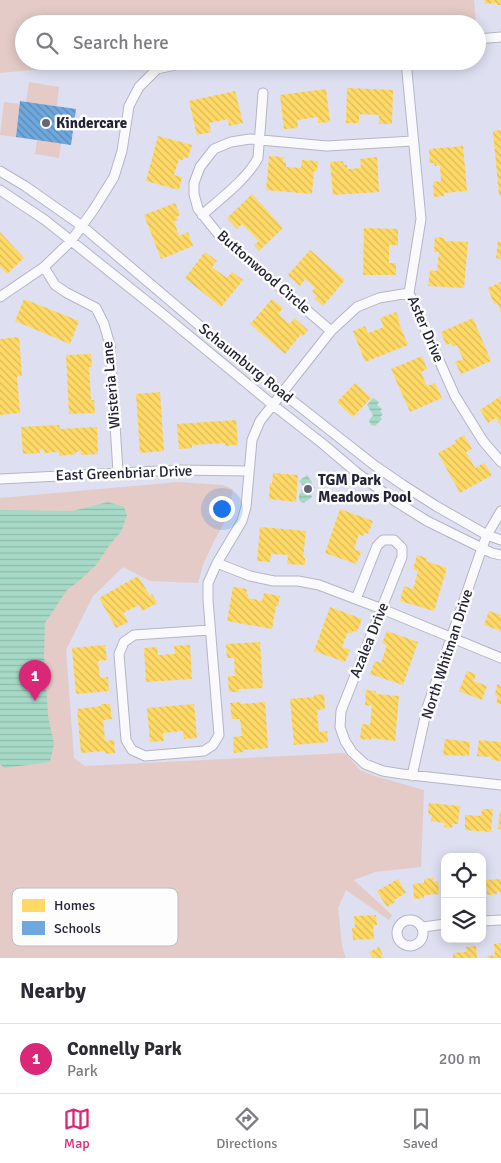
<!DOCTYPE html>
<style>
:root{--surface:#fff;--page:#f7f7f7;--text:#2b2b33;--muted:#7c7c81;--line:#e1e1e2;--accent:#db2777}
body{margin:0;font-family:Signika,sans-serif;background:var(--page);color:var(--text)}
.controls{position:absolute;right:15px;bottom:15px;display:grid;overflow:hidden;border-radius:10px;box-shadow:0 2px 12px #0003}
.controls button{width:45px;height:45px;display:grid;place-items:center;padding:0;border:0;border-bottom:1px solid var(--line);background:var(--surface);color:var(--text);font:25px sans-serif}
.you{position:absolute;left:221px;top:508px;width:18px;height:18px;margin:-12px;border:4px solid #fff;border-radius:50%;background:#1a73e8;box-shadow:0 0 0 8px #1a73e833}
.badge{display:grid;place-items:center;width:32px;height:32px;border-radius:50%;background:var(--accent);color:#fff;font-size:16px;font-weight:700}
.pin{position:absolute;translate:-50% -41px;filter:drop-shadow(0 1px 2px #0008)}
.pin::after{content:'';position:absolute;top:26px;width:18px;height:15px;background:inherit;clip-path:polygon(0 0,100% 0,50% 100%)}
.list{margin:0;padding:0;list-style:none}
h2{display:flex;justify-content:space-between;align-items:center;height:65px;margin:0;padding:0 20px;font-size:21px}
h2 small{font-size:16px;font-weight:400;color:var(--muted)}
.list li{display:grid;grid-template-columns:32px 1fr auto;gap:15px;align-items:center;box-sizing:border-box;height:70px;padding:0 20px;border-top:1px solid var(--line)}
.list b{display:block;font-size:19px;white-space:nowrap}
.list p{margin:0;font-size:16px;white-space:nowrap;color:var(--muted)}
.list em{font-size:16px;font-style:normal;color:var(--muted)}
.icon{flex:none;width:28px;height:28px;fill:none;stroke:currentColor;stroke-width:2;stroke-linecap:round;stroke-linejoin:round}
.map{position:relative;flex:none;width:501px;height:958px;overflow:hidden}
.search{position:absolute;background:var(--surface);box-shadow:0 2px 12px #0003;left:15px;right:15px;top:15px;height:55px;display:flex;align-items:center;gap:12px;box-sizing:border-box;padding:0 18px;border-radius:28px;color:var(--muted);font-size:19px}
.sheet{height:135px;background:var(--surface)}
nav{display:flex;justify-content:space-around;align-items:center;box-sizing:border-box;height:70px;border-top:1px solid var(--line);background:var(--surface);font-size:14px;color:var(--muted)}
nav a{display:grid;justify-items:center;gap:2px}
nav .on{color:var(--accent)}
.map>svg:first-child{display:block}
.green{fill:#e4cbc8}
.water{fill:url(#water-rules)}
.homes{fill:url(#homes-back-hatch)}
.schools{fill:url(#schools-back-hatch)}
.lines{fill:none;stroke-linecap:round;stroke-linejoin:round}
.minor-casing{stroke:#b4b5c5;stroke-width:11}
.minor{stroke:#fafafd;stroke-width:9}
.poi-dot{fill:#646576;stroke:#fdfdfd;stroke-width:2}
.labels{text-anchor:middle;stroke-width:5;stroke-linejoin:round;paint-order:stroke}
.poi-label{font-size:15px;font-weight:bold;fill:#232335;stroke:#fdfdfd;text-anchor:start}
.street-label{font-size:15px;fill:#232335;stroke:#fdfdfd}
.key{fill:#fdfdfd;stroke:#bcbcc1;stroke-width:1}
.key-label{font-size:14px;fill:#232335}
</style>
<div class="map">
<svg width="501" height="958" viewBox="0 0 501 958">
<defs>
<pattern id="water-rules" width="6" height="5" patternUnits="userSpaceOnUse" patternTransform="scale(1.25)"><rect width="6" height="5" fill="#a7d9c7"/><path d="M0 2.5h6" fill="none" stroke="#8fbaac"/></pattern>
<pattern id="homes-back-hatch" width="6" height="6" patternUnits="userSpaceOnUse" patternTransform="scale(1.25)"><rect width="6" height="6" fill="#ffd966"/><path d="M-1 5l2 2M0 0l6 6M5-1l2 2" fill="none" stroke="#daba59"/></pattern>
<pattern id="schools-back-hatch" width="6" height="6" patternUnits="userSpaceOnUse" patternTransform="scale(1.25)"><rect width="6" height="6" fill="#6fa8dc"/><path d="M-1 5l2 2M0 0l6 6M5-1l2 2" fill="none" stroke="#5b88b3"/></pattern>
</defs>
<rect width="100%" height="100%" fill="#dedff0"/>
<path class="green" d="M0 0H474L476 24H24V61H125L0 73Z
M29 82 59 87 57 106 26 102Z
M4 102 20 104 16 137 0 135Z
M37 140 61 143 59 158 35 154Z
M178 482 223 485 233 489 228 516 213 543 203 565 198 583 150 581 123 567 93 596 66 650 74 758 85 766 345 753 360 770 375 776 424 790 421 867 375 872 354 880 392 915 389 920 346 890 338 908 342 946 346 958H0V498Z"/>
<path class="water" d="M373 398 379 402 377 405 382 409 380 411 383 414 380 417 382 419 375 426 371 425 369 421 373 415 367 405Z
M307 475 312 482 311 483 315 488 312 491 313 493 311 495 312 497 304 503 301 502 299 499V494L302 492 301 490 304 487 299 481Z
M108 502 124 507 127 515 121 532 111 543 96 565 79 581 67 590 45 623 44 654 48 716 54 744 50 762 4 768 0 764V510L73 511Z"/>
<path class="homes" d="M484 0H501V5H497V3L485 4Z
M347 88 393 90 392 124H379V115L359 114V123H346Z
M326 89 330 122 318 123V117L297 120 298 128 284 129 280 95Z
M235 91 243 123 229 126 228 119 209 123 211 132 197 135 189 101Z
M501 130V196H499L493 131Z
M158 136 192 145 188 158 184 157 183 160 179 159 174 175 182 177 179 190 146 181Z
M463 146 467 191 444 193V196L434 197 433 182 441 181 440 165 435 166 434 163H430L429 149Z
M269 156 284 157 283 162H286V167L301 168 302 160 318 161 317 171H314L312 194 266 190Z
M377 157 379 192 333 195 330 162 343 161 344 165H347V169L361 168 360 159Z
M252 194 283 228 259 251 254 245 259 241 242 224 237 229 227 218Z
M175 203 180 215 176 217 178 220 174 221 179 236 188 232 193 246 161 259 144 215Z
M364 228 398 229V245H389V263H396V275H363Z
M0 232 24 258 7 274 0 266Z
M435 237 445 238V241L468 242 464 288 428 286 430 270 437 271 439 252H434Z
M498 241 501 242V259L496 258Z
M310 250 345 280 323 306 314 298 317 296 312 291 315 288 305 279 300 286 288 275Z
M205 252 217 261 212 267 227 278 232 272 243 280 221 307 185 278Z
M501 282V312L497 303 494 304 488 288Z
M24 299 79 321 70 344 15 321Z
M272 299 283 308 278 314 290 324 294 318 308 330 303 336 301 334 285 354 250 324Z
M396 312 400 321H398L408 345 365 362 353 331 365 326 368 333 384 327 380 318Z
M473 318 491 361 461 374 455 362 463 359 457 345 453 347 451 343 446 345 441 332Z
M19 337 22 376H17L20 413 0 415V339Z
M91 354 92 367H89L91 400H94L95 413 69 414 66 355Z
M422 356 427 369 421 372 427 386 435 383 442 398 410 412 391 369Z
M355 383 371 398 353 417 337 402Z
M160 392 164 451 140 453 136 394Z
M501 396V426L496 418 488 423 480 410Z
M236 420 238 445 225 446V443L192 445V448L179 449 177 424Z
M59 425 60 429 97 427 98 454 81 455V451L76 452V454L59 456V452L44 453V449L39 450 40 453 23 454 21 427Z
M464 435 472 449 466 452 475 468 484 463 492 475 460 493 438 453 456 443 455 440Z
M273 473 298 475 296 502 269 499 270 483 272 484Z
M340 509 373 521 368 534 364 533 363 536 359 534 354 549 361 552 356 564 325 553Z
M260 527 306 531 303 558H305V565L287 564 288 555 271 554 270 562 257 561Z
M417 555 427 558 426 561 447 568 434 611 400 601 404 586 413 589 418 571 413 569Z
M138 576 150 596 152 594 157 603 142 611 139 605 123 613 128 622 116 628 99 598Z
M233 587 247 589 246 594H248V598L262 601 264 593 280 596 278 606H276L272 629 227 621Z
M330 607 362 619 357 632 353 631 352 634 348 632 342 647 350 650 345 662 314 651Z
M489 611 501 615V631L484 625Z
M387 631 418 642 403 685 370 674 375 661 381 663 387 645 382 643Z
M260 642 263 688 239 689V692H229L228 676H235L234 658H227L226 644Z
M105 645 107 660 98 661 100 678 108 677 109 691 76 694 72 648Z
M190 645 192 679 146 682 144 648 157 647 158 655 175 654 174 646Z
M467 671 476 674 474 681 487 686 482 700 459 691Z
M497 684 501 685V704L496 703 498 696 495 695Z
M366 690 376 691V694L399 696 395 741 371 738V740L360 739 362 724 370 725 372 706 365 705Z
M324 694 325 709 317 710 319 732 327 731 328 742 294 745 290 699 314 697V695Z
M240 702 241 704 265 702 268 748 244 750V752L234 753 233 737 242 736 240 719H232L230 703Z
M101 704H110L112 719 103 720 105 741 114 740 115 753 105 754V751L81 753 77 709 101 706Z
M194 704 197 738 184 739 183 731 163 733 164 741 150 742 147 708Z
M445 739 470 742 469 756 443 755Z
M479 740 501 742V761L492 760V757L477 756Z
M429 803 460 806 458 824H453L452 828 444 827 445 823 431 821 432 815 428 814Z
M482 809H493L491 832 465 830V815L481 816Z
M500 811H501V829H498Z
M433 878V882L438 881 439 894 424 895V898L414 899 413 884 424 883V879Z
M398 879 406 893 394 900 395 902 387 907 377 891Z
M501 879V892H497V894L487 895 486 880Z
M376 915 377 925H373L374 939 353 940 352 928H355L354 916Z
M501 943V958H488L487 956 495 955 494 944Z
M476 946 477 958H453V953L467 952 466 947Z
M379 947 383 955 381 956 382 958H373L369 952Z"/>
<path class="schools" d="M20 101 76 109 71 145 16 137Z"/>
<g class="lines">
<defs>
<path id="minor" d="M477 39 501 37
M406 61 421 219 409 293 455 396 483 441 501 462
M0 171 25 186 82 226 233 354 374 465 403 485 436 506 487 535 501 540
M0 190 45 220 164 315 273 405 323 444 356 472 395 501 427 521 492 553 501 555
M202 215C220 199 247 179 258 158L263 93
M44 267 55 285 67 293 96 308 104 324 110 345 118 472
M0 297 44 267 71 241 94 209 114 177 122 151 129 106 139 87 157 69 189 62 202 61
M331 331 219 235 198 209 194 194V183L200 167 214 149 231 142 250 139 327 146 413 141
M0 479 178 470 249 471
M217 563 250 576 274 581H298L319 585 382 609 501 658
M356 599 377 546 383 540H394L402 548V557L341 711 340 727 345 741 352 752 365 764 383 771 402 774 501 785
M210 630 134 635 124 642 119 654 126 740 132 750 145 756 204 751 213 745 219 735 208 600V583L217 563 242 521 246 507 252 440 260 421 331 331 357 307 379 298 409 293
M412 776 427 708 482 548 487 535 501 511
M397 933a13 13 0 1 1 26 0a13 13 0 1 1-26 0Z
M482 921 501 920
M423 927 445 924"/>
</defs>
<use href="#minor" class="minor-casing"/>
<use href="#minor" class="minor"/>
</g>
<g class="poi-dot">
<circle cx="46" cy="123" r="5"/>
<circle cx="308" cy="489" r="5"/>
</g>
<g class="labels">
<g class="poi-label">
<text x="56" y="128">Kindercare</text>
<text x="318" y="485">TGM Park<tspan x="318" dy="17">Meadows Pool</tspan></text>
</g>
<g class="street-label">
<text transform="translate(264 272) rotate(41)" y="5">Buttonwood Circle</text>
<text transform="translate(426 329) rotate(67)" y="5">Aster Drive</text>
<text transform="translate(246 363) rotate(39)" y="5">Schaumburg Road</text>
<text transform="translate(111 385) rotate(-95)" y="5">Wisteria Lane</text>
<text transform="translate(124 473) rotate(-2)" y="5">East Greenbriar Drive</text>
<text transform="translate(369 640) rotate(-68)" y="5">Azalea Drive</text>
<text transform="translate(447 654) rotate(-72)" y="5">North Whitman Drive</text>
</g>
</g>
<rect x="12" y="888" width="166" height="58" rx="8" class="key"/>
<rect x="22" y="899" width="23" height="13" fill="#ffd966"/>
<rect x="22" y="921" width="23" height="14" fill="#6fa8dc"/>
<g class="key-label">
<text x="54" y="910">Homes</text>
<text x="54" y="933">Schools</text>
</g>
</svg>
<div class="controls">
<button><svg class="icon" aria-label="locate" viewBox="0 0 24 24"><circle cx="12" cy="12" r="6"/><path d="M12 2v4M12 18v4M2 12h4M18 12h4"/></svg></button>
<button><svg class="icon" aria-label="layers" viewBox="0 0 24 24"><path d="M12 4l9 5-9 5-9-5zM3 14l9 5 9-5"/></svg></button>
</div>
<div class="you"></div>
<div class="pin badge" style="left:35px;top:701px">1</div>
<div class="search"><svg class="icon" aria-label="search" viewBox="0 0 24 24"><circle cx="10" cy="10" r="6"/><path d="M15 15l6 6"/></svg>Search here</div>
</div>
<section class="sheet">
<h2>Nearby<small></small></h2>
<ul class="list">
<li><span class="badge">1</span><div><b>Connelly Park</b><p>Park</p></div><em>200 m</em></li>
</ul>
</section>
<nav>
<a class="on"><svg class="icon" aria-label="map" viewBox="0 0 24 24"><path d="M3 6l6-2 6 2 6-2v14l-6 2-6-2-6 2zM9 4v14M15 6v14"/></svg>Map</a>
<a><svg class="icon" aria-label="directions" viewBox="0 0 24 24"><path d="M12 3l9 9-9 9-9-9zM9 14v-3h6M13 9l2 2-2 2"/></svg>Directions</a>
<a><svg class="icon" aria-label="saved" viewBox="0 0 24 24"><path d="M7 4h10v16l-5-4-5 4z"/></svg>Saved</a>
</nav>
